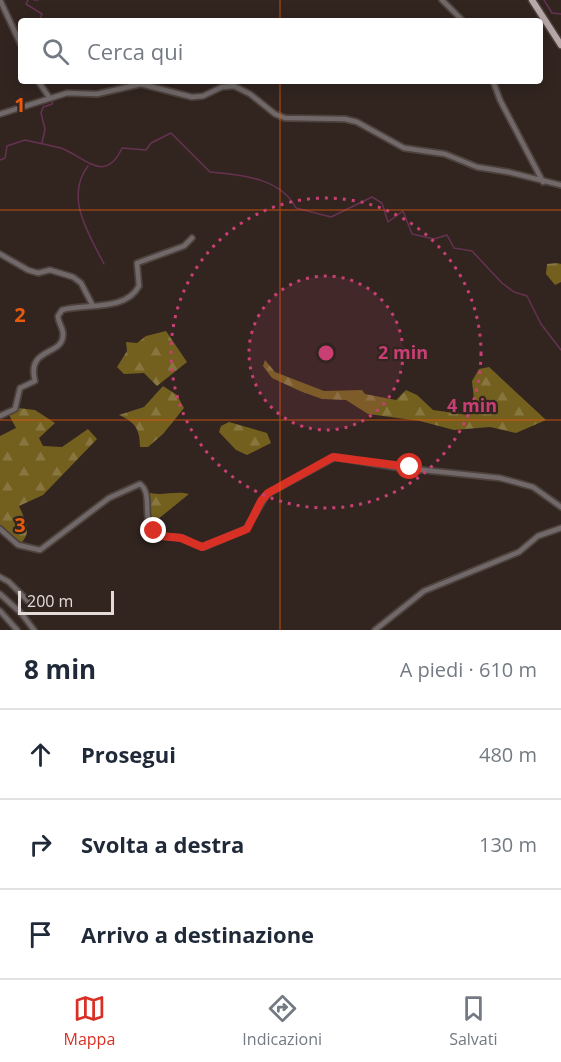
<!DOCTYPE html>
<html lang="it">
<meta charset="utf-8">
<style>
:root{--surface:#fff;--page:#f6f6f7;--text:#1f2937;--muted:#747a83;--line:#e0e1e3;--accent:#d93025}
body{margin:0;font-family:"Open Sans",sans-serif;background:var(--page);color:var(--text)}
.scale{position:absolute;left:18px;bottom:15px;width:96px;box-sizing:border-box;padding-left:6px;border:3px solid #e4dbd8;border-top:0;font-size:16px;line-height:21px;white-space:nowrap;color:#e4dbd8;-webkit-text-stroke:4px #322520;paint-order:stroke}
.stop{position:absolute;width:18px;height:18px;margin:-14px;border:4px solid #d93025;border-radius:50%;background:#fff}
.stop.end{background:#d93025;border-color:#fff;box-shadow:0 2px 6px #0008}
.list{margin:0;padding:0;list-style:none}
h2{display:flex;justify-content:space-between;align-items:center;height:78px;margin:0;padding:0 24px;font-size:26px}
h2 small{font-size:20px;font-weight:400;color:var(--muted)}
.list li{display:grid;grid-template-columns:39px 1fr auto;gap:18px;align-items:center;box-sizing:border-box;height:90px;padding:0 24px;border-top:2px solid var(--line)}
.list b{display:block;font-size:22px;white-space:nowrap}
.list em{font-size:20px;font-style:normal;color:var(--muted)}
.icon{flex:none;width:33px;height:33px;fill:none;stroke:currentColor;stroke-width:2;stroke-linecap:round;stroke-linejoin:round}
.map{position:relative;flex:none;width:561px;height:630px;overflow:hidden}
.search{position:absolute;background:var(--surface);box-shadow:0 3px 15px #0003;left:18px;right:18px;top:18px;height:66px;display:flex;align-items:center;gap:15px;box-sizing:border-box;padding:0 21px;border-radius:6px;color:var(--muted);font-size:22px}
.sheet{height:348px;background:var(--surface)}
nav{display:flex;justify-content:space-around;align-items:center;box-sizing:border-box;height:84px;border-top:2px solid var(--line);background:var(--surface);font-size:16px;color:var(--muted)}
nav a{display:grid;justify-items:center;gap:3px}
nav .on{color:var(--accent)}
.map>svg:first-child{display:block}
.forest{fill:url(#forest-firs)}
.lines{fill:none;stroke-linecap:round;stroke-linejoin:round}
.stream{stroke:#663252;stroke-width:1.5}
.minor-casing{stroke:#4e423d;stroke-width:8}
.major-casing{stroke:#4e423d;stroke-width:9}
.minor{stroke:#706869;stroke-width:4.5}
.major{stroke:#b8a8a9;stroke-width:6}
.route{stroke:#d93025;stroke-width:8}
.grid{fill:none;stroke:#e8590c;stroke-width:1.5;stroke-opacity:0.55}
.ring{fill:none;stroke:#c93f74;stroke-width:3;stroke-dasharray:3 6}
.grid-label{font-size:20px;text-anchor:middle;font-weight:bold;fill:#e8590c;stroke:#322520;stroke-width:4.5;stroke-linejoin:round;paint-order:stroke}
.centre{fill:#c93f74;stroke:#322520;stroke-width:3}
.ring-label{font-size:18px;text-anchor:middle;font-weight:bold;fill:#c93f74;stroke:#322520;stroke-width:4.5;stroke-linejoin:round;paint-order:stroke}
</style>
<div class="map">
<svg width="561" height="630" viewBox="0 0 561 630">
<defs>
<pattern id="forest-firs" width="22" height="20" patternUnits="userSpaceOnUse" patternTransform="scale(1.5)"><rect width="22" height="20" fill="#73601f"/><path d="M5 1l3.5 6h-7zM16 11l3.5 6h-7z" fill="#87763f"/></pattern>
</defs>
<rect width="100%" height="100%" fill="#322520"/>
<path class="forest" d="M557 263 561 264V282L555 285 546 274 547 264Z
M166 331 187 362 157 386 144 373 124 374 117 367 127 351 126 342 137 343 146 336Z
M265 360 275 372 324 391 362 390 365 394 396 400 406 390 417 395 433 410 468 415 475 409 472 381 479 369 489 367 546 420 516 433 490 427 454 430 420 421 368 414 346 400 322 399 300 391 272 378 263 366Z
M163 386 177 395 184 408 163 434 148 447H140C140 429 135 422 119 415L144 407Z
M18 408 35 410 55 423 39 438 43 446 62 447 88 429 97 439 43 495 19 506C25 520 33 532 20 544L0 527V436L16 428 9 415Z
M229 422 267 433 271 443 247 455 236 450 219 432 221 426Z
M147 492C161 497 175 490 189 494L152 524Z"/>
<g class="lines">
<path class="stream" d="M28 0 26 4 42 14 39 21
M34 0H38
M544 0 552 13 561 14
M42 81 51 96
M42 143 45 129 41 113 43 107 52 104 53 100
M0 160 5 158 7 146 25 140C37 143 50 145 61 148 85 157 105 185 122 148L146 150 151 143 171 133 210 172C240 175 280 177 296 208L331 217 372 197 382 203 388 222 403 211 412 234 434 239 447 235 454 248 472 251 502 283 514 292 527 296 541 324 561 350
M88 166C64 197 89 234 104 264"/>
<defs>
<path id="minor" d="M0 0 21 45
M442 0 463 21
M38 81 49 97
M493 81 500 100 543 182
M0 114 67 93 97 94 141 84 192 97 203 96 222 87 234 86 250 94 275 114 285 118 345 119 357 122 404 148 445 154 477 167 508 172 561 185
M0 254 28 270 38 273 50 270 73 277 81 283 93 306
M0 416 15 409 20 388 35 381C26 347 63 356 63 335 64 329 58 323 58 316L62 310C86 303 125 312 139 286L137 263 184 246 192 238
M0 529 18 545 40 550 109 498 140 484C155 495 138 525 159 535 166 538 174 536 182 538 190 541 195 546 204 547L246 529 267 494 335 457 394 467 500 478 533 487 561 507
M0 577 9 582 31 604
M0 594 21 613 34 630
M0 611 17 630
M375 630 424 591 519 552 538 536 561 528"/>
<path id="major" d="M532 0 561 45"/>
</defs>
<use href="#minor" class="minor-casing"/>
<use href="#major" class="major-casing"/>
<use href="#minor" class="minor"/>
<use href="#major" class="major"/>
</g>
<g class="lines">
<path class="route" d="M154 531 161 536 181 538 202 547 247 529 261 501 268 493 333 457 410 467"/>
</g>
<path class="grid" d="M280 0V21M280 81V630M0 210H561M0 420H561"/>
<circle cx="326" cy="353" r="77" fill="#c93f74" fill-opacity=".12"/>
<g class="ring">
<circle cx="326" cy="353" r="77"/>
<circle cx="326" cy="353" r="155"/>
</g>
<g class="grid-label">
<text x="20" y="112">1</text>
<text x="20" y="322">2</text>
<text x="20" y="532">3</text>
</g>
<circle cx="326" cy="353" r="9" class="centre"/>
<g class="ring-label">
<text x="403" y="359">2 min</text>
<text x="472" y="412">4 min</text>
</g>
</svg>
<div class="scale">200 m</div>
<div class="stop" style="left:410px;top:467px"></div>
<div class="stop end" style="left:154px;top:531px"></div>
<div class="search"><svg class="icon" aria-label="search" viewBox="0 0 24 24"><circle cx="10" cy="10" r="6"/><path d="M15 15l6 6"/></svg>Cerca qui</div>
</div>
<section class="sheet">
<h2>8 min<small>A piedi · 610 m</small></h2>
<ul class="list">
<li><svg class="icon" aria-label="ahead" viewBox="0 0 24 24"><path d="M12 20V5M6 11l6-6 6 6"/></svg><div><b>Prosegui</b></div><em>480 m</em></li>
<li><svg class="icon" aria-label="right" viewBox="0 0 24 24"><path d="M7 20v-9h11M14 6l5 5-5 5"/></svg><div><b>Svolta a destra</b></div><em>130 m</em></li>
<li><svg class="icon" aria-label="arrive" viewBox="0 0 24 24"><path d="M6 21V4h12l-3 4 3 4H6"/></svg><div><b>Arrivo a destinazione</b></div></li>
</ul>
</section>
<nav>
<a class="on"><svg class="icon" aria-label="map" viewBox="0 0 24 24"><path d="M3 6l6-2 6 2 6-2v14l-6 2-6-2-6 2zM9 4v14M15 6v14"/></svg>Mappa</a>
<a><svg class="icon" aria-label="directions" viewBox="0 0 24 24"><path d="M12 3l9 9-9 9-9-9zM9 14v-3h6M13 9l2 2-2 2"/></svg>Indicazioni</a>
<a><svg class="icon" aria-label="saved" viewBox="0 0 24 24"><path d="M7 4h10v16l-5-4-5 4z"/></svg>Salvati</a>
</nav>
